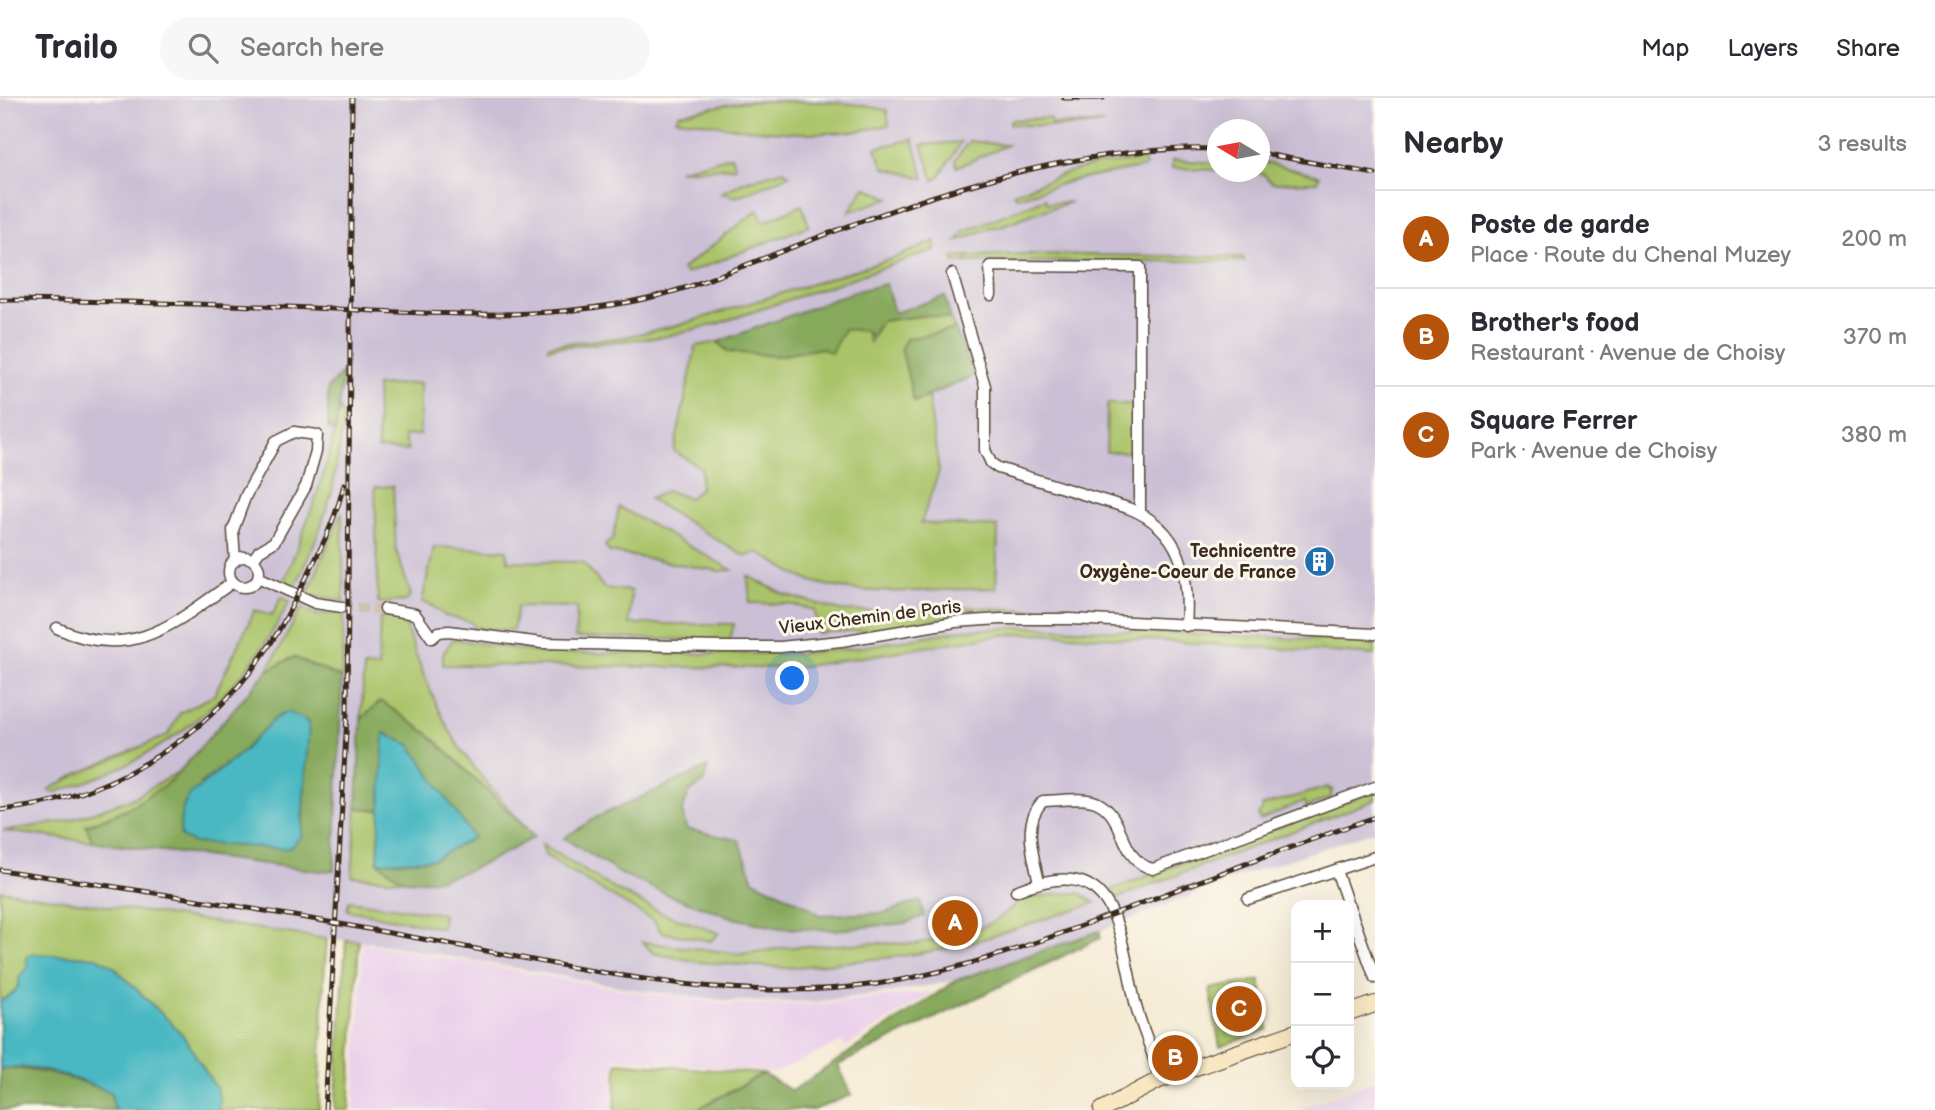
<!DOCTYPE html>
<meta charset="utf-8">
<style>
:root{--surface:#fff;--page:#f7f7f7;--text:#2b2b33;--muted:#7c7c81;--line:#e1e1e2;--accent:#b45309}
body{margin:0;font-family:"Balsamiq Sans",sans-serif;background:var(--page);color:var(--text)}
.controls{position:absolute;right:21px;bottom:21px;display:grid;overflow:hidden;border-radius:14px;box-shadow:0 7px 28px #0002}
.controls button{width:63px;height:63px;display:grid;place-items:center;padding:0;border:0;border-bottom:2px solid var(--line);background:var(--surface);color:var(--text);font:35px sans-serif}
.compass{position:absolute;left:1207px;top:21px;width:63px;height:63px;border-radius:50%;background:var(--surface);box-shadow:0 7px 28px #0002;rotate:280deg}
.you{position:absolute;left:793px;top:581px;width:24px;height:24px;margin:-18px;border:5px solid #fff;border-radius:50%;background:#1a73e8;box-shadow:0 0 0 10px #1a73e833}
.badge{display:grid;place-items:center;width:46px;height:46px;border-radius:50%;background:var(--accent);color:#fff;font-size:23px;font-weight:700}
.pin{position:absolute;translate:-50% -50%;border:4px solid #fff;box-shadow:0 2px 7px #0006}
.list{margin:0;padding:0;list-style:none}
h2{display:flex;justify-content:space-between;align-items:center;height:91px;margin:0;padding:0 28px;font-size:30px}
h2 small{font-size:23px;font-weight:400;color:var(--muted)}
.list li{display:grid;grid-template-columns:46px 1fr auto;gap:21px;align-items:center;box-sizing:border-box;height:98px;padding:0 28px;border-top:2px solid var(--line)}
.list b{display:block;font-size:26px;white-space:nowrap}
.list p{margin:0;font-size:23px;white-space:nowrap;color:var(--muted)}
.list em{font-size:23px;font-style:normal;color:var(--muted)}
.icon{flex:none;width:38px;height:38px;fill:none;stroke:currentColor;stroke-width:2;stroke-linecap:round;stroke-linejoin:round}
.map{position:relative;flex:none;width:1375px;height:1012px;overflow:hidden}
header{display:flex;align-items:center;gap:42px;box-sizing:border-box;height:98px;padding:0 35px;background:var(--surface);border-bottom:2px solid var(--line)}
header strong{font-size:33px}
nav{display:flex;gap:38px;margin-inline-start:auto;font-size:24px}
.search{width:490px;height:63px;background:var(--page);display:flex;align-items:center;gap:18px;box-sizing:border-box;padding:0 24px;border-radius:38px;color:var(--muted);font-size:26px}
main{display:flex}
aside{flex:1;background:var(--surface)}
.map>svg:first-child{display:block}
.built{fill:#ebd1eb}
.industrial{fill:#cbbfd5;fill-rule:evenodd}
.green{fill:#a9c368;stroke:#727643;stroke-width:2}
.forest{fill:#86a95c;stroke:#606a3d;stroke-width:2;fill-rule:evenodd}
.water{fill:#4ab8c2;stroke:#427170;stroke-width:2}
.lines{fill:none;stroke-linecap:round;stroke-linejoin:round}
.street-tunnel{stroke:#d0c4b0;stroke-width:10;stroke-dasharray:10 5;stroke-linecap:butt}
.street-casing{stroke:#574739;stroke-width:13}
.secondary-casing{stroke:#574739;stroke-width:18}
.street{stroke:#fff;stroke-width:10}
.secondary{stroke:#f9e7c3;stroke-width:16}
.rail-casing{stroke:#3b2a1e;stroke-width:5}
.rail{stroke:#fbf7ec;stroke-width:2.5;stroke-dasharray:8;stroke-linecap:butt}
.labels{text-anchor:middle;stroke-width:6;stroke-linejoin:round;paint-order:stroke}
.poi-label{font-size:18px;font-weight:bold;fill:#3b2a1e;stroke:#fbf7ec;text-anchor:end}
.street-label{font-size:18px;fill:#3b2a1e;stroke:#fbf7ec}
</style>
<header>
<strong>Trailo</strong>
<div class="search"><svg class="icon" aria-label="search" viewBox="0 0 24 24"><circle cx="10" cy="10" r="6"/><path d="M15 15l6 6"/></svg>Search here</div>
<nav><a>Map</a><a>Layers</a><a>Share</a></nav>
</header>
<main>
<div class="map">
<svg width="1375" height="1012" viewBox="0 0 1375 1012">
<rect width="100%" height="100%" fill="#fbf7ec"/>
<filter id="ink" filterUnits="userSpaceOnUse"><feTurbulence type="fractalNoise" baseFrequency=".0143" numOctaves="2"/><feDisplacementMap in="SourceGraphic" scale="14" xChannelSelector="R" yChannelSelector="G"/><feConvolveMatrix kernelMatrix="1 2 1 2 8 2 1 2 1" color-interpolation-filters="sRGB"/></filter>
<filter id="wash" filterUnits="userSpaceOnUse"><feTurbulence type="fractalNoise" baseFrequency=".00686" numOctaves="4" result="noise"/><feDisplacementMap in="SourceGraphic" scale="28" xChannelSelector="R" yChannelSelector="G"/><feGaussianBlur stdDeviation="1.57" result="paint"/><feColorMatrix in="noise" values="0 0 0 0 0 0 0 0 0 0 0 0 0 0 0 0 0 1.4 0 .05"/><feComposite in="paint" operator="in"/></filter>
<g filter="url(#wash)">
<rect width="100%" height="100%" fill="#f5ebd5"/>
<path class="built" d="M363 845 619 891 729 906H814L933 894 846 949 842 944 775 975 615 960 613 1012H354Z
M1375 982V1012H1295Z"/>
<path class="industrial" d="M0 0H1375V733L1243 777 1100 833 957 882 900 893 813 904 730 903 645 893 369 844 327 841 0 792ZM1218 32H1260V74H1218Z"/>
<path class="green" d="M745 3 829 4 861 7 887 12 889 27C838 40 782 35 730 29 712 26 694 22 676 21L679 16Z
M1050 20 1051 26H1103L1060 29 1010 26V22Z
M913 41 924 80 884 70 876 50Z
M969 43 1007 47 957 69 955 62Z
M961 44 940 78 934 83 922 47Z
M731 58 735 69 678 72Z
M1144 62 1146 69 1071 83 1017 99 1013 95 1071 74 1097 67Z
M1172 62 1217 65V72L1172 70Z
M1266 65 1319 78 1317 84 1272 85 1263 76 1252 74H1260V67Z
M784 72 789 77 736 99 721 95 745 83Z
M865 89 890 100 849 114Z
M1045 100 1046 105 1071 104 1035 115 998 129H992L957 143 964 133Z
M802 107 809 128 685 176 682 171 758 112 764 124Z
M936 143 935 152 717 226 663 239 548 250 549 247 625 239 683 226 897 159Z
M1023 156 1243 159 1244 163 955 164 953 159Z
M929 217 950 221 955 231 906 241 914 304 928 298 939 373 921 425 998 429 996 490C939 491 853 502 801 479 786 472 772 462 758 454L747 458 741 456 649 401 666 393 690 400 700 390 701 370 674 353 696 248 718 244 728 254 777 258 821 250 844 230 866 233 869 244 881 223Z
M420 285V337L404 338 408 353 378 351 376 288Z
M1107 306H1133L1132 354H1106Z
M340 310 344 321 332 394 318 436 295 490 283 485C306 428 329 371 340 310Z
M393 388 396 452 411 497 406 503 378 505 375 389Z
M619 409 732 472 719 473 609 454 605 447 613 441Z
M342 413 344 503 307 496Z
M434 449 507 452 508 463 583 464 604 490 631 493 629 526H734L730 542 575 540 577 509 518 508 513 532 475 530 471 524 445 518 433 508 422 504Z
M748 478 785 497 842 513 898 514 967 509 1040 512 975 516 868 532 817 535 815 512 789 506 750 505Z
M282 498 290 503C239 603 160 664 52 695L48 692 78 676 168 637 180 615 214 597 255 512 272 517Z
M302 509 316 517 344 514 342 580 293 559 267 573Z
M392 519 404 524C417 560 431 599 450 633 469 669 507 708 534 739L430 637 382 604 361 621 364 569 378 570 380 520Z
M1030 529 1375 544V557L1040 535 1001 537 794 570 443 567V556L453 541 541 555 791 556 855 550 961 532Z
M181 672C157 699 120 714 87 727L93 744 3 733 68 723 133 700Z
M1328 689 1329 692 1332 691 1331 700 1306 709 1304 703 1260 722 1258 716 1262 713V708Z
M1375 693V702L1112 802 1113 791Z
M357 710 381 712 378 764 403 782 352 778Z
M542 747 616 792 662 815 719 835 711 843 661 834 654 823 569 773 545 757Z
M0 792 327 841 324 880 319 1012H0Z
M1067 795 1082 796 1095 805 958 849 902 858 787 870 698 864 653 855 643 844 741 856 790 849 875 845 915 846 963 836 987 827 1006 815 1021 801Z
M349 803 443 816 442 830 347 812Z
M346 842 359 843 349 1012H335Z
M1260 882 1268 932 1220 949 1210 891Z
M617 964 763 976 696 1012H615Z"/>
<path class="forest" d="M886 186 894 215 945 198 950 221 929 217 881 223 871 239 866 233 844 231 831 255 821 250 777 258 728 254 718 244 856 193Z
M955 231 974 278 914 304 901 250 906 241Z
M343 274 336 333 328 331V290Z
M293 559 342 580 334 772 320 773 93 744 86 728 126 712 172 682 267 573ZM282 615 308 625 302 733 201 686 243 653Z
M381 603 430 637 534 739C496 760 451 787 406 782 397 780 386 770 378 764L433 761 385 636 381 712 357 710 361 621Z
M708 669 703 685 689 695 682 712 686 731 739 742 754 782 807 808 819 817 884 815 920 803 924 818 906 825 834 832 780 830 734 820 669 797 621 776 564 740 597 719Z
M1100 833V840L838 967 852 997 814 1012H696L763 976 792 993 957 882Z
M8 970C44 972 77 981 111 994L115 1012H0V971Z"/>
<path class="water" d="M287 614 306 622 309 629 301 739 291 749 285 751 194 745 181 739C179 726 181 708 190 697L243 653 274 621Z
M384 635 411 647 473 740 433 761 378 764Z
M33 856 97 859 113 868 182 936 217 992 220 1005 218 1012H115L111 994C79 982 35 964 0 971V903C10 899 21 891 19 879L27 870V859Z"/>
</g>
<g filter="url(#ink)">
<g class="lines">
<path class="street-tunnel" d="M342 509 385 511"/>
<defs>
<path id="street" d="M952 176 985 288V352L991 365 998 370 1128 410C1182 431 1190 476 1186 528
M991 197 990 168 1140 169V415
M229 474a15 15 0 1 1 30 0a15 15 0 1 1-30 0Z
M235 463 233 432 246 397 276 343 294 334 317 337 316 353 306 388 274 444 259 453 253 462
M258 479 315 505 342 509
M385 511 415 516 432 540 439 534 449 533 542 545 721 549H780L841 543 955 524 1001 521H1070L1375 536
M57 530C132 565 175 525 233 484
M1336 772 1348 807
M1039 784C1033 757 1022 724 1043 703 1059 703 1084 698 1098 705 1126 719 1120 764 1153 771L1375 689
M1016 793C1117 752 1118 829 1135 904 1141 931 1155 955 1159 982
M1248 801 1375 759
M1349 808 1375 880"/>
<path id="secondary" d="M1349 915 1375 906
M1102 1012 1159 982 1296 934"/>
</defs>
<use href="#street" class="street-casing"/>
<use href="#secondary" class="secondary-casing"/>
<use href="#street" class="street"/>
<use href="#secondary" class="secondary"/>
<defs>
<path id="rail" d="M1064 0H1103
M1260 55 1375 76
M0 202C105 203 209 206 313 210 437 215 568 228 688 189 858 126 1032 45 1218 51
M0 712C105 703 202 644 262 558 279 535 291 510 304 484 320 453 336 421 344 386
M0 772C143 792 285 815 428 842 576 869 725 907 877 886 964 873 1047 841 1129 810 1210 779 1293 748 1375 719
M325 1012 347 617 352 0"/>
</defs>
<use href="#rail" class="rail-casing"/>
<use href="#rail" class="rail"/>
</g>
</g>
<defs>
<symbol id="building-disc" viewBox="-11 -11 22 22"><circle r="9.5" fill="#1f6fb2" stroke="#fbf7ec"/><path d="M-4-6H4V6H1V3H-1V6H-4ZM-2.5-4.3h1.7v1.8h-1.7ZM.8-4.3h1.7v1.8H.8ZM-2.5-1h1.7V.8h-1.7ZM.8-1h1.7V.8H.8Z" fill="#fff"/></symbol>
</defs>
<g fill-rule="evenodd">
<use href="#building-disc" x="1302" y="446" width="35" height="35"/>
</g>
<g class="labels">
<g class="poi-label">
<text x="1296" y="459">Technicentre<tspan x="1296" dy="21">Oxygène-Coeur de France</tspan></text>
</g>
<g class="street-label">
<text transform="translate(870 519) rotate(-7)" y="6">Vieux Chemin de Paris</text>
</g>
</g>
</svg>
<div class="controls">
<button>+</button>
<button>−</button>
<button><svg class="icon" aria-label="locate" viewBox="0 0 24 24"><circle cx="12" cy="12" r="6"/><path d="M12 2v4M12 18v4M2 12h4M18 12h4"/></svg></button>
</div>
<svg class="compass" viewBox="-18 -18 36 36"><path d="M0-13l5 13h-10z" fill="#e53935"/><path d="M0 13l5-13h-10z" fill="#7c7c81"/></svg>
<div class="you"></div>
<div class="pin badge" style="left:955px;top:825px">A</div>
<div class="pin badge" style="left:1175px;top:960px">B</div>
<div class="pin badge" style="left:1239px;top:911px">C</div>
</div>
<aside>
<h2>Nearby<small>3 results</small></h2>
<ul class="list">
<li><span class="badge">A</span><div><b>Poste de garde</b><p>Place · Route du Chenal Muzey</p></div><em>200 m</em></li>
<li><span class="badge">B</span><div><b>Brother's food</b><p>Restaurant · Avenue de Choisy</p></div><em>370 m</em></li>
<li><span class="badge">C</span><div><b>Square Ferrer</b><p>Park · Avenue de Choisy</p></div><em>380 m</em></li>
</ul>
</aside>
</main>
